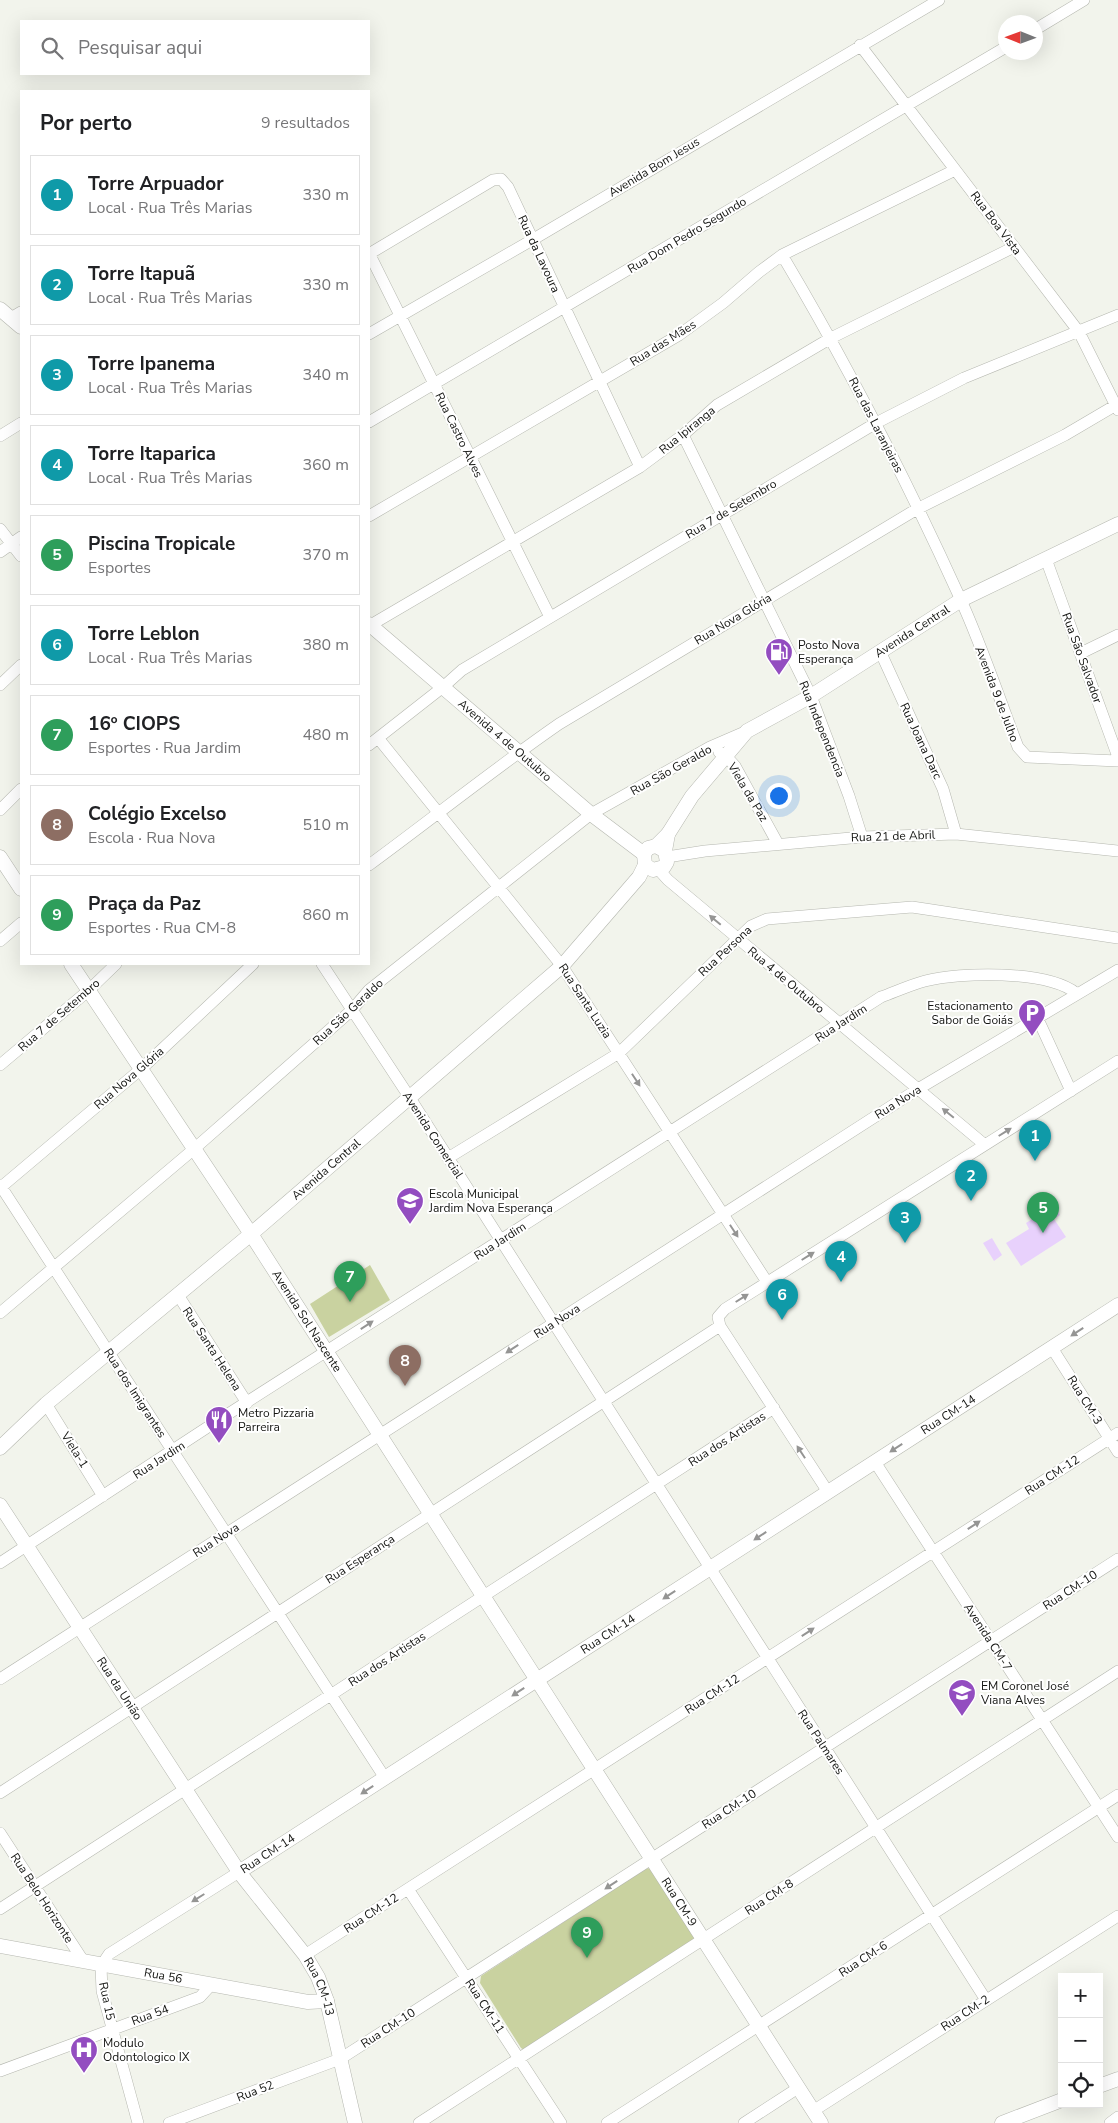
<!DOCTYPE html>
<html lang="pt">
<meta charset="utf-8">
<style>
:root{--surface:#fff;--page:#f6f6f6;--text:#202124;--muted:#757577;--line:#e0e0e0;--accent:#0f766e}
body{margin:0;font-family:"Nunito Sans",sans-serif;background:var(--page);color:var(--text)}
.controls{position:absolute;right:15px;bottom:15px;display:grid;overflow:hidden;border-radius:0px;box-shadow:0 5px 20px #0002}
.controls button{width:45px;height:45px;display:grid;place-items:center;padding:0;border:0;border-bottom:1px solid var(--line);background:var(--surface);color:var(--text);font:25px sans-serif}
.compass{position:absolute;left:998px;top:15px;width:45px;height:45px;border-radius:50%;background:var(--surface);box-shadow:0 5px 20px #0002;rotate:271deg}
.you{position:absolute;left:778px;top:795px;width:18px;height:18px;margin:-12px;border:4px solid #fff;border-radius:50%;background:#1a73e8;box-shadow:0 0 0 8px #1a73e833}
.badge{display:grid;place-items:center;width:32px;height:32px;border-radius:50%;background:var(--accent);color:#fff;font-size:16px;font-weight:700}
.pin{position:absolute;translate:-50% -41px;filter:drop-shadow(0 1px 2px #0008)}
.pin::after{content:'';position:absolute;top:26px;width:18px;height:15px;background:inherit;clip-path:polygon(0 0,100% 0,50% 100%)}
.list{margin:0;padding:0;list-style:none}
h2{display:flex;justify-content:space-between;align-items:center;height:65px;margin:0;padding:0 20px;font-size:21px}
h2 small{font-size:16px;font-weight:400;color:var(--muted)}
.list li{display:grid;grid-template-columns:32px 1fr auto;gap:15px;align-items:center;box-sizing:border-box;height:80px;margin:0 10px 10px;padding:0 10px;border:1px solid var(--line);border-radius:0px}
.list b{display:block;font-size:19px;white-space:nowrap}
.list p{margin:0;font-size:16px;white-space:nowrap;color:var(--muted)}
.list em{font-size:16px;font-style:normal;color:var(--muted)}
.icon{flex:none;width:28px;height:28px;fill:none;stroke:currentColor;stroke-width:2;stroke-linecap:round;stroke-linejoin:round}
.map{position:relative;flex:none;width:1118px;height:2123px;overflow:hidden}
.search{position:absolute;background:var(--surface);box-shadow:0 5px 20px #0002;left:20px;top:20px;width:350px;height:55px;display:flex;align-items:center;gap:12px;box-sizing:border-box;padding:0 18px;border-radius:0px;color:var(--muted);font-size:19px}
.panel{position:absolute;background:var(--surface);box-shadow:0 5px 20px #0002;left:20px;top:90px;width:350px;height:875px;border-radius:0px}
.map>svg:first-child{display:block}
.green{fill:#c9d2a0}
.water{fill:#e8d1fc}
.lines{fill:none;stroke-linecap:round;stroke-linejoin:round}
.minor-casing{stroke:#b5b7af;stroke-width:12}
.tertiary-casing{stroke:#b5b7af;stroke-width:15}
.minor{stroke:#fff;stroke-width:11}
.tertiary{stroke:#fff;stroke-width:14}
.oneway{fill:#959594}
.labels{text-anchor:middle;stroke-width:4;stroke-linejoin:round;paint-order:stroke}
.street-label{font-size:12px;fill:#131411;stroke:#fff}
.poi-label{font-size:12px;fill:#131411;stroke:#fff;text-anchor:start}
</style>
<div class="map">
<svg width="1118" height="2123" viewBox="0 0 1118 2123">
<rect width="100%" height="100%" fill="#f2f4ec"/>
<path class="green" d="M370 1265 390 1300 329 1337 310 1304Z
M650 1868 695 1937 694 1940 524 2050 521 2048 480 1983 481 1976 645 1869Z"/>
<path class="water" d="M1055 1205 1060 1215 1054 1219 1066 1237 1021 1266 1006 1243 1029 1229 1026 1223Z
M992 1238 1002 1255 994 1261 983 1243Z"/>
<g class="lines">
<defs>
<path id="minor" d="M1036 29 1084 0
M860 45 1079 332 1118 410
M369 253 550 617
M369 254 493 180 501 179 508 187 640 467
M782 255C848 366 907 481 960 598 982 646 999 698 1018 747L1027 757 1118 761
M11 318 21 312
M369 334 532 240 939 0
M369 422 1006 47
M683 435 811 696 849 796 862 837
M0 436 21 423
M369 516 679 335 723 303 759 272 782 255 955 170
M0 529 21 556
M0 552 21 537
M1046 559 1118 757
M369 626 640 467 683 435 717 405 831 338 1014 247
M880 651 943 789 956 834
M1081 653 1118 635
M0 685 21 665
M378 738 562 966 767 1282
M369 745 443 687 462 670 876 423 964 378 1118 315
M719 752 725 755 735 766 778 844
M0 810 21 789
M667 857 705 851 862 837 956 834 1118 851
M369 865C433 818 494 769 559 724L917 509 1065 435 1116 405
M659 870 668 880 985 1145
M0 941 21 923
M322 964 410 1098 986 2000
M1037 1017 1071 1091
M0 1065 89 990 116 964
M448 1158 619 1053 751 926 767 919 912 907 1118 938
M0 1185 385 1778
M0 1188 141 1069 253 964
M178 1295 247 1403
M0 1313 194 1149 352 1010 369 990 591 814 710 747 747 731
M1052 1348 1118 1452
M46 1404 103 1496
M875 1462 1118 1837
M828 1492 720 1326 718 1317 725 1309 1118 1061
M0 1563 214 1423 881 997C895 992 910 985 925 981 961 972 1046 970 1076 993
M0 1679 918 1089 1118 970
M0 1793 720 1326
M0 1833 84 1962
M408 1889 561 2123
M0 1909 774 1408
M305 1955 1118 1433
M0 2071 200 1997 211 1985
M813 2111 1118 1916
M138 2123 102 1991 101 1966 109 1954 239 1872
M169 2123 340 2059 1118 1559
M419 2123 1118 1671
M607 2123 1118 1795
M744 2123 798 2088
M1110 2123 1118 2117"/>
<g id="tertiary">
<path d="M0 309 21 327"/>
<path id="s1" d="M369 624 591 814 644 854"/>
<path id="s2" d="M656 846 668 834 692 796 747 731 811 696 961 600 1118 524"/>
<path d="M665 851 656 846 648 848 644 854 645 865 653 870 664 867 667 862 665 851 668 834"/>
<path d="M0 857 21 889"/>
<path id="s3" d="M71 964 251 1234 821 2123"/>
<path id="s4" d="M0 1448 46 1404 251 1234 562 966 639 877 645 865"/>
<path id="s5" d="M0 1505 239 1872 305 1955 318 1977 327 2001 355 2123"/>
<path id="s6" d="M239 1872 1118 1305"/>
<path id="s7" d="M0 1946 308 2002 327 2001"/>
<path d="M1099 2086 1118 2079"/>
<path d="M1002 2123 1062 2100"/>
</g>
</defs>
<use href="#minor" class="minor-casing"/>
<use href="#tertiary" class="tertiary-casing"/>
<use href="#minor" class="minor"/>
<use href="#tertiary" class="tertiary"/>
</g>
<defs><path id="oneway-solid" d="M-6-.8H1V-3.2L6.5 0L1 3.2V.8H-6Z" transform="scale(1.25)"/></defs>
<g class="oneway">
<use href="#oneway-solid" transform="translate(715 920) rotate(-140)"/>
<use href="#oneway-solid" transform="translate(636 1080) rotate(57)"/>
<use href="#oneway-solid" transform="translate(948 1113) rotate(-141)"/>
<use href="#oneway-solid" transform="translate(1005 1132) rotate(-32)"/>
<use href="#oneway-solid" transform="translate(734 1231) rotate(57)"/>
<use href="#oneway-solid" transform="translate(808 1256) rotate(-32)"/>
<use href="#oneway-solid" transform="translate(742 1298) rotate(-32)"/>
<use href="#oneway-solid" transform="translate(367 1325) rotate(-33)"/>
<use href="#oneway-solid" transform="translate(1077 1332) rotate(147)"/>
<use href="#oneway-solid" transform="translate(512 1349) rotate(147)"/>
<use href="#oneway-solid" transform="translate(896 1448) rotate(147)"/>
<use href="#oneway-solid" transform="translate(801 1452) rotate(-123)"/>
<use href="#oneway-solid" transform="translate(974 1525) rotate(-33)"/>
<use href="#oneway-solid" transform="translate(760 1536) rotate(147)"/>
<use href="#oneway-solid" transform="translate(669 1595) rotate(147)"/>
<use href="#oneway-solid" transform="translate(808 1632) rotate(-33)"/>
<use href="#oneway-solid" transform="translate(518 1692) rotate(147)"/>
<use href="#oneway-solid" transform="translate(367 1790) rotate(147)"/>
<use href="#oneway-solid" transform="translate(611 1885) rotate(147)"/>
<use href="#oneway-solid" transform="translate(198 1898) rotate(148)"/>
</g>
<defs>
<symbol id="fuel-pin" viewBox="-11 -11 22 30"><path d="M0 17L-7.5 6A9.5 9.5 0 1 1 7.5 6Z" fill="#934dc0" stroke="#fff"/><path d="M-5.5-6h7V0h2V4h1.3V-2.5L3-4.5l.8-.8L6-3V5H2.5V1h-1V6h-7ZM-4.2-4.7v3.2H.2V-4.7Z" fill="#fff"/></symbol>
<symbol id="parking-pin" viewBox="-11 -11 22 30"><path d="M0 17L-7.5 6A9.5 9.5 0 1 1 7.5 6Z" fill="#934dc0" stroke="#fff"/><path d="M-3.5-5.5H1a3.5 3.5 0 0 1 0 7H-1V5.5H-3.5ZM-1-3.4V-.6H.8a1.4 1.4 0 0 0 0-2.8Z" fill="#fff"/></symbol>
<symbol id="school-pin" viewBox="-11 -11 22 30"><path d="M0 17L-7.5 6A9.5 9.5 0 1 1 7.5 6Z" fill="#934dc0" stroke="#fff"/><path d="M0-5L7-2L0 1L-7-2ZM-4 1L0 2.5L4 1V4Q0 6-4 4Z" fill="#fff"/></symbol>
<symbol id="restaurant-pin" viewBox="-11 -11 22 30"><path d="M0 17L-7.5 6A9.5 9.5 0 1 1 7.5 6Z" fill="#934dc0" stroke="#fff"/><path d="M-5-6h1v4h1v-4h1v4h1v-4h1v5L-1.5 .5V6h-2V.5L-5-1ZM5-6V6H3V1.5H1.5Q1.5-4 5-6Z" fill="#fff"/></symbol>
<symbol id="hospital-pin" viewBox="-11 -11 22 30"><path d="M0 17L-7.5 6A9.5 9.5 0 1 1 7.5 6Z" fill="#934dc0" stroke="#fff"/><path d="M-5-5h3v3.5h4V-5h3V5h-3V1.5h-4V5h-3Z" fill="#fff"/></symbol>
</defs>
<g fill-rule="evenodd">
<use href="#fuel-pin" x="763" y="636" width="32" height="43"/>
<use href="#parking-pin" x="1016" y="997" width="32" height="43"/>
<use href="#school-pin" x="394" y="1185" width="32" height="43"/>
<use href="#restaurant-pin" x="203" y="1404" width="32" height="43"/>
<use href="#school-pin" x="946" y="1677" width="32" height="43"/>
<use href="#hospital-pin" x="68" y="2034" width="32" height="43"/>
</g>
<g class="labels">
<g class="street-label">
<text transform="translate(654 167) rotate(-31)" y="4">Avenida Bom Jesus</text>
<text transform="translate(996 223) rotate(53)" y="4">Rua Boa Vista</text>
<text transform="translate(687 235) rotate(-31)" y="4">Rua Dom Pedro Segundo</text>
<text transform="translate(539 254) rotate(65)" y="4">Rua da Lavoura</text>
<text transform="translate(663 343) rotate(-32)" y="4">Rua das Mães</text>
<text transform="translate(876 425) rotate(63)" y="4">Rua das Laranjeiras</text>
<text transform="translate(687 430) rotate(-39)" y="4">Rua Ipiranga</text>
<text transform="translate(459 435) rotate(64)" y="4">Rua Castro Alves</text>
<text transform="translate(731 509) rotate(-31)" y="4">Rua 7 de Setembro</text>
<text transform="translate(733 619) rotate(-31)" y="4">Rua Nova Glória</text>
<text dy="4" stroke="none"><textPath href="#s2" startOffset="340">Avenida Central</textPath></text>
<text transform="translate(1082 658) rotate(70)" y="4">Rua São Salvador</text>
<text transform="translate(997 694) rotate(69)" y="4">Avenida 9 de Julho</text>
<text transform="translate(822 729) rotate(68)" y="4">Rua Independencia</text>
<text dy="4" stroke="none"><textPath href="#s1" startOffset="179">Avenida 4 de Outubro</textPath></text>
<text transform="translate(921 741) rotate(65)" y="4">Rua Joana Darc</text>
<text transform="translate(671 770) rotate(-29)" y="4">Rua São Geraldo</text>
<text transform="translate(748 792) rotate(59)" y="4">Viela da Paz</text>
<text transform="translate(893 836) rotate(-2)" y="4">Rua 21 de Abril</text>
<text transform="translate(725 951) rotate(-43)" y="4">Rua Persona</text>
<text transform="translate(786 980) rotate(40)" y="4">Rua 4 de Outubro</text>
<text transform="translate(585 1001) rotate(57)" y="4">Rua Santa Luzia</text>
<text transform="translate(348 1012) rotate(-43)" y="4">Rua São Geraldo</text>
<text transform="translate(59 1015) rotate(-41)" y="4">Rua 7 de Setembro</text>
<text transform="translate(841 1023) rotate(-33)" y="4">Rua Jardim</text>
<text transform="translate(129 1078) rotate(-41)" y="4">Rua Nova Glória</text>
<text transform="translate(898 1102) rotate(-32)" y="4">Rua Nova</text>
<text transform="translate(433 1135) rotate(57)" y="4">Avenida Comercial</text>
<text dy="4" stroke="none"><textPath href="#s4" startOffset="429">Avenida Central</textPath></text>
<text transform="translate(500 1241) rotate(-33)" y="4">Rua Jardim</text>
<text dy="4" stroke="none"><textPath href="#s3" startOffset="428">Avenida Sol Nascente</textPath></text>
<text transform="translate(557 1321) rotate(-33)" y="4">Rua Nova</text>
<text transform="translate(212 1349) rotate(57)" y="4">Rua Santa Helena</text>
<text transform="translate(135 1393) rotate(57)" y="4">Rua dos Imigrantes</text>
<text transform="translate(1085 1400) rotate(58)" y="4">Rua CM-3</text>
<text dy="4" stroke="none"><textPath href="#s6" startOffset="844">Rua CM-14</textPath></text>
<text transform="translate(727 1439) rotate(-33)" y="4">Rua dos Artistas</text>
<text transform="translate(75 1450) rotate(58)" y="4">Viela-1</text>
<text transform="translate(159 1460) rotate(-33)" y="4">Rua Jardim</text>
<text transform="translate(1052 1475) rotate(-33)" y="4">Rua CM-12</text>
<text transform="translate(216 1540) rotate(-33)" y="4">Rua Nova</text>
<text transform="translate(360 1559) rotate(-33)" y="4">Rua Esperança</text>
<text transform="translate(1070 1590) rotate(-33)" y="4">Rua CM-10</text>
<text dy="4" stroke="none"><textPath href="#s6" startOffset="439">Rua CM-14</textPath></text>
<text transform="translate(988 1637) rotate(57)" y="4">Avenida CM-7</text>
<text transform="translate(387 1659) rotate(-33)" y="4">Rua dos Artistas</text>
<text dy="4" stroke="none"><textPath href="#s5" startOffset="219">Rua da União</textPath></text>
<text transform="translate(712 1694) rotate(-33)" y="4">Rua CM-12</text>
<text transform="translate(821 1742) rotate(57)" y="4">Rua Palmares</text>
<text transform="translate(729 1809) rotate(-33)" y="4">Rua CM-10</text>
<text dy="4" stroke="none"><textPath href="#s6" startOffset="34">Rua CM-14</textPath></text>
<text transform="translate(769 1897) rotate(-33)" y="4">Rua CM-8</text>
<text transform="translate(42 1898) rotate(57)" y="4">Rua Belo Horizonte</text>
<text dy="4" stroke="none"><textPath href="#s3" startOffset="1118">Rua CM-9</textPath></text>
<text transform="translate(371 1913) rotate(-33)" y="4">Rua CM-12</text>
<text transform="translate(863 1959) rotate(-33)" y="4">Rua CM-6</text>
<text dy="4" stroke="none"><textPath href="#s7" startOffset="166">Rua 56</textPath></text>
<text dy="4" stroke="none"><textPath href="#s5" startOffset="579">Rua CM-13</textPath></text>
<text transform="translate(107 2001) rotate(78)" y="4">Rua 15</text>
<text transform="translate(485 2006) rotate(57)" y="4">Rua CM-11</text>
<text transform="translate(965 2013) rotate(-33)" y="4">Rua CM-2</text>
<text transform="translate(150 2015) rotate(-20)" y="4">Rua 54</text>
<text transform="translate(388 2028) rotate(-33)" y="4">Rua CM-10</text>
<text transform="translate(255 2091) rotate(-21)" y="4">Rua 52</text>
</g>
<g class="poi-label">
<text x="798" y="649">Posto Nova<tspan x="798" dy="14">Esperança</tspan></text>
<text x="1013" y="1010" text-anchor="end">Estacionamento<tspan x="1013" dy="14">Sabor de Goiás</tspan></text>
<text x="429" y="1198">Escola Municipal<tspan x="429" dy="14">Jardim Nova Esperança</tspan></text>
<text x="238" y="1417">Metro Pizzaria<tspan x="238" dy="14">Parreira</tspan></text>
<text x="981" y="1690">EM Coronel José<tspan x="981" dy="14">Viana Alves</tspan></text>
<text x="103" y="2047">Modulo<tspan x="103" dy="14">Odontologico IX</tspan></text>
</g>
</g>
</svg>
<div class="controls">
<button>+</button>
<button>−</button>
<button><svg class="icon" aria-label="locate" viewBox="0 0 24 24"><circle cx="12" cy="12" r="6"/><path d="M12 2v4M12 18v4M2 12h4M18 12h4"/></svg></button>
</div>
<svg class="compass" viewBox="-18 -18 36 36"><path d="M0-13l5 13h-10z" fill="#e53935"/><path d="M0 13l5-13h-10z" fill="#757577"/></svg>
<div class="you"></div>
<div class="pin badge" style="left:1035px;top:1161px;background:#0f9aa8">1</div>
<div class="pin badge" style="left:971px;top:1201px;background:#0f9aa8">2</div>
<div class="pin badge" style="left:905px;top:1243px;background:#0f9aa8">3</div>
<div class="pin badge" style="left:841px;top:1282px;background:#0f9aa8">4</div>
<div class="pin badge" style="left:1043px;top:1233px;background:#2e9e5b">5</div>
<div class="pin badge" style="left:782px;top:1320px;background:#0f9aa8">6</div>
<div class="pin badge" style="left:350px;top:1302px;background:#2e9e5b">7</div>
<div class="pin badge" style="left:405px;top:1386px;background:#8d6e63">8</div>
<div class="pin badge" style="left:587px;top:1958px;background:#2e9e5b">9</div>
<div class="search"><svg class="icon" aria-label="search" viewBox="0 0 24 24"><circle cx="10" cy="10" r="6"/><path d="M15 15l6 6"/></svg>Pesquisar aqui</div>
<section class="panel">
<h2>Por perto<small>9 resultados</small></h2>
<ul class="list">
<li><span class="badge" style="background:#0f9aa8">1</span><div><b>Torre Arpuador</b><p>Local · Rua Três Marias</p></div><em>330 m</em></li>
<li><span class="badge" style="background:#0f9aa8">2</span><div><b>Torre Itapuã</b><p>Local · Rua Três Marias</p></div><em>330 m</em></li>
<li><span class="badge" style="background:#0f9aa8">3</span><div><b>Torre Ipanema</b><p>Local · Rua Três Marias</p></div><em>340 m</em></li>
<li><span class="badge" style="background:#0f9aa8">4</span><div><b>Torre Itaparica</b><p>Local · Rua Três Marias</p></div><em>360 m</em></li>
<li><span class="badge" style="background:#2e9e5b">5</span><div><b>Piscina Tropicale</b><p>Esportes</p></div><em>370 m</em></li>
<li><span class="badge" style="background:#0f9aa8">6</span><div><b>Torre Leblon</b><p>Local · Rua Três Marias</p></div><em>380 m</em></li>
<li><span class="badge" style="background:#2e9e5b">7</span><div><b>16º CIOPS</b><p>Esportes · Rua Jardim</p></div><em>480 m</em></li>
<li><span class="badge" style="background:#8d6e63">8</span><div><b>Colégio Excelso</b><p>Escola · Rua Nova</p></div><em>510 m</em></li>
<li><span class="badge" style="background:#2e9e5b">9</span><div><b>Praça da Paz</b><p>Esportes · Rua CM-8</p></div><em>860 m</em></li>
</ul>
</section>
</div>
